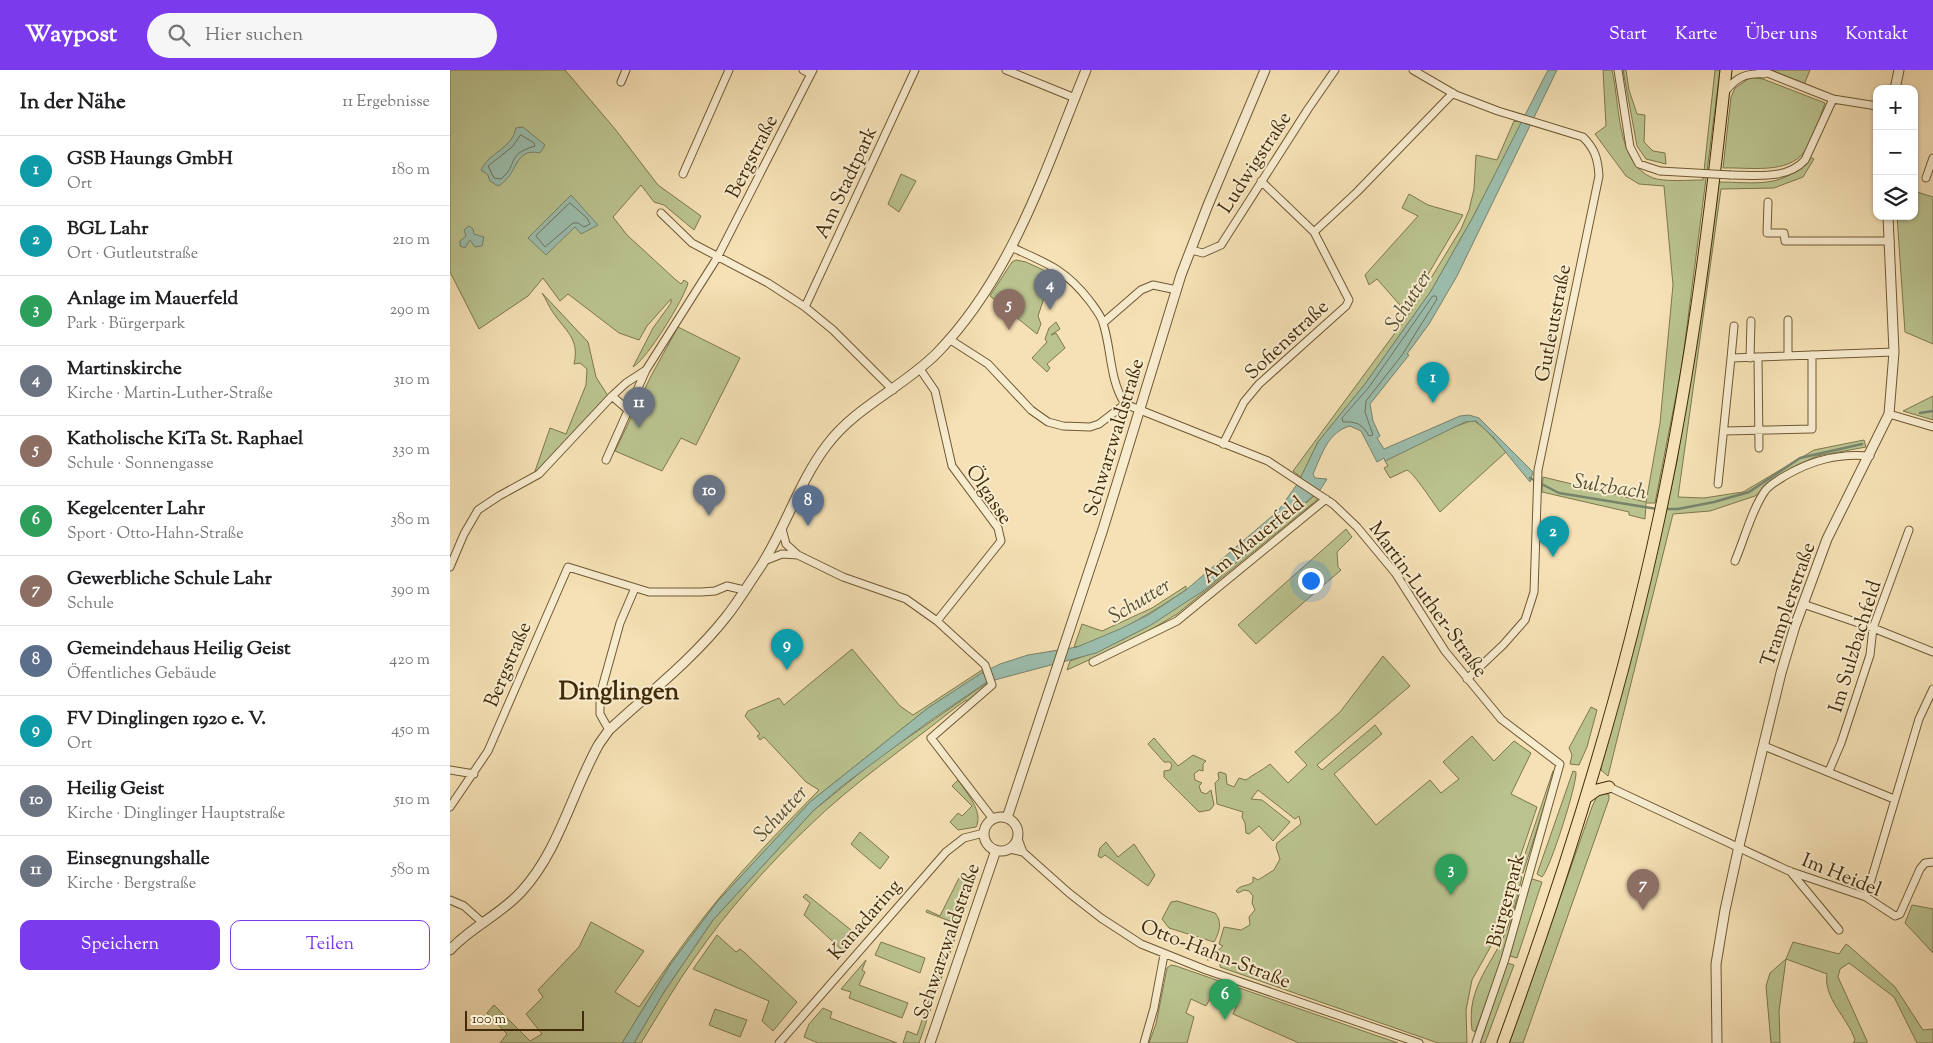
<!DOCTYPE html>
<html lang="de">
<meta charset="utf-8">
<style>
:root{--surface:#fff;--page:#f6f6f6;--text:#202124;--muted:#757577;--line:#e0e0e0;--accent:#7c3aed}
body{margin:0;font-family:"Sorts Mill Goudy",serif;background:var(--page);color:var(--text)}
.controls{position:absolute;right:15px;top:15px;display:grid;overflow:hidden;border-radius:10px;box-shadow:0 1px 4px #0004}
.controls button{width:45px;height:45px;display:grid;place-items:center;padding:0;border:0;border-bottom:1px solid var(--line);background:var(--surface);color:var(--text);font:25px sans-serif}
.scale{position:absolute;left:15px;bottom:12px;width:119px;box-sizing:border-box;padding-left:5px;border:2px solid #422b09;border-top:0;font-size:14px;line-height:18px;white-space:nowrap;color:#422b09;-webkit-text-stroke:4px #f8eccf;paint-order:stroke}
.you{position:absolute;left:860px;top:510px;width:18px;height:18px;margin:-12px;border:4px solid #fff;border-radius:50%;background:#1a73e8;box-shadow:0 0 0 8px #1a73e833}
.badge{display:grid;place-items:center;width:32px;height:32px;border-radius:50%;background:var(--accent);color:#fff;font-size:16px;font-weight:700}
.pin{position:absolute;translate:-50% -41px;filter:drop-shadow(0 1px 2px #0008)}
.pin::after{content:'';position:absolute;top:26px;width:18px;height:15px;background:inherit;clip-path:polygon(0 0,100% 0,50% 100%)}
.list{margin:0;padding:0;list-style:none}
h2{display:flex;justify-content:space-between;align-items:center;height:65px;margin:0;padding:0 20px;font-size:21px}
h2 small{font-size:16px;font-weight:400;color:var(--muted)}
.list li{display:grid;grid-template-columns:32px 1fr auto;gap:15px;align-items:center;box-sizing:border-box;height:70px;padding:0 20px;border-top:1px solid var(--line)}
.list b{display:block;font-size:19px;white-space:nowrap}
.list p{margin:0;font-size:16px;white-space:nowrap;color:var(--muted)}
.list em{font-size:16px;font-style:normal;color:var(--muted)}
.actions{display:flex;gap:10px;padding:15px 20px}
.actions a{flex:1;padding:11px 0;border:1px solid var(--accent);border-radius:10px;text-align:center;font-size:18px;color:var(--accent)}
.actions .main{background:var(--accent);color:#fff}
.icon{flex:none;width:28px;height:28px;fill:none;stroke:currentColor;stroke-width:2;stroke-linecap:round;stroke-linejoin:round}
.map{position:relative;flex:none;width:1483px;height:973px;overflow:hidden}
header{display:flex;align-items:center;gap:30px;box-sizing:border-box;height:70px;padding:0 25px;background:var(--accent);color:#fff}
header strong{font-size:24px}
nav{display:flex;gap:28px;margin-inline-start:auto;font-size:18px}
.search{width:350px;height:45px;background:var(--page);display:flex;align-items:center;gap:12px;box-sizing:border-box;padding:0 18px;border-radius:28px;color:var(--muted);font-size:19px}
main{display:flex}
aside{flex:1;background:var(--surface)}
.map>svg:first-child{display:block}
.green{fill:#bac38f;stroke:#7e774c}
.water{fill:#9cbeae;stroke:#78836c}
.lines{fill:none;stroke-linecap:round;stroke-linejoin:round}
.shore{stroke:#6f745c;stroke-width:1}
.stream{stroke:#78836c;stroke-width:2.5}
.minor-casing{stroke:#6f5834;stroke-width:9}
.tertiary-casing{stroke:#6f5834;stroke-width:11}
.primary-casing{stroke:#422b09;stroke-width:13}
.minor{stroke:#f8eccf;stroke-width:7}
.tertiary{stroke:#f8eccf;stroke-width:9}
.primary{stroke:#f5e1b5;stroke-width:11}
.minor-bridge-casing{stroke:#6f5834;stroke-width:9;stroke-linecap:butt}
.minor-bridge{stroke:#f8eccf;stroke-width:7}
.labels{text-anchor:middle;stroke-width:4;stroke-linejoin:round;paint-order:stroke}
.street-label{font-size:20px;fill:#422b09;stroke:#f8eccf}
.water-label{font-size:21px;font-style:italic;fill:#585032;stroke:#f8eccf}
.district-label{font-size:25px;font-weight:bold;fill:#422b09;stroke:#f8eccf}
</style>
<header>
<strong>Waypost</strong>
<div class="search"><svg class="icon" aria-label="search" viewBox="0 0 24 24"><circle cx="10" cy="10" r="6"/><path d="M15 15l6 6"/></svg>Hier suchen</div>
<nav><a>Start</a><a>Karte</a><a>Über uns</a><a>Kontakt</a></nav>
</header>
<main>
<aside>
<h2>In der Nähe<small>11 Ergebnisse</small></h2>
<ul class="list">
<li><span class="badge" style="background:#0f9aa8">1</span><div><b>GSB Haungs GmbH</b><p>Ort</p></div><em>180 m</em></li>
<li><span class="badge" style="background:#0f9aa8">2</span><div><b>BGL Lahr</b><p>Ort · Gutleutstraße</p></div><em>210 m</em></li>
<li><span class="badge" style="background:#2e9e5b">3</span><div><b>Anlage im Mauerfeld</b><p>Park · Bürgerpark</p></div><em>290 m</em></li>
<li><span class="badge" style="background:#6b7280">4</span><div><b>Martinskirche</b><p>Kirche · Martin-Luther-Straße</p></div><em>310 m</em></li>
<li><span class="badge" style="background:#8d6e63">5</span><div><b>Katholische KiTa St. Raphael</b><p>Schule · Sonnengasse</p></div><em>330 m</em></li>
<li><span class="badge" style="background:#2e9e5b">6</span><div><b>Kegelcenter Lahr</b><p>Sport · Otto-Hahn-Straße</p></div><em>380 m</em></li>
<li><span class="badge" style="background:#8d6e63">7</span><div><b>Gewerbliche Schule Lahr</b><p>Schule</p></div><em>390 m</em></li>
<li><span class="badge" style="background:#5c6f8a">8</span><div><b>Gemeindehaus Heilig Geist</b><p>Öffentliches Gebäude</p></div><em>420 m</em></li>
<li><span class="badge" style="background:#0f9aa8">9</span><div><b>FV Dinglingen 1920 e. V.</b><p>Ort</p></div><em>450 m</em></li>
<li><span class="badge" style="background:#6b7280">10</span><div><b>Heilig Geist</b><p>Kirche · Dinglinger Hauptstraße</p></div><em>510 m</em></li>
<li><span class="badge" style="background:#6b7280">11</span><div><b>Einsegnungshalle</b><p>Kirche · Bergstraße</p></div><em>580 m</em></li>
</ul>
<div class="actions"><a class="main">Speichern</a><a>Teilen</a></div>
</aside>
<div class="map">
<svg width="1483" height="973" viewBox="0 0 1483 973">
<rect width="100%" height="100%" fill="#f5e1b5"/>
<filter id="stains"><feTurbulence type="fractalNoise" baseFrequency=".004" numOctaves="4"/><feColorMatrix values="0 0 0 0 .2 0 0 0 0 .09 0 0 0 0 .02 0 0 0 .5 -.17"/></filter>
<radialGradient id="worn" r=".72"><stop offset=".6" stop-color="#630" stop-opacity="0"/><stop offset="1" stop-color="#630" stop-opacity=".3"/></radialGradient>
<path class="green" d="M0 0H115L165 59 208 115 251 146 244 160 214 135 204 132 191 115 163 147 177 165 226 210 231 214 234 210 238 213C234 229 197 289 183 297L203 258 221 233V229L197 256 189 270 169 263 118 224 110 231 93 208 78 226 29 259 0 202Z
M1153 0H1162C1170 33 1166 94 1203 108 1214 112 1240 110 1253 110L1265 0H1270L1232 295 1205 433H1196L1195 449 1179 445V442L1092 422 1093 407 1196 432 1210 353 1223 215 1214 116 1189 114 1176 106 1145 64 1156 56Z
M1173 0H1176L1179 20 1187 44 1195 45 1194 72 1203 81 1215 83 1216 94 1196 89 1187 76Z
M1321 0H1360L1354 15Z
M1301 7 1313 9 1375 33C1369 49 1365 67 1355 81 1338 105 1299 97 1273 98L1281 27 1285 18Z
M1064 51 1072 52 1023 147 981 221 915 314 868 372 851 407 843 401 959 244 1011 159 1019 140 1024 119 1026 85 1047 90Z
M1360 87 1364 89 1353 107 1324 118 1271 119 1228 427 1254 428 1293 422 1364 380 1414 370 1416 377 1367 386 1344 397 1305 426 1260 441 1223 444 1158 706 1151 700V697L1205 492 1227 391 1267 112C1305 112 1334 120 1360 87Z
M451 104 466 111 449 142 438 134Z
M1464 121 1483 127V274L1455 262 1447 146H1464Z
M959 124 978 135 1013 145 956 242 927 209 919 215 915 205 968 146 952 138Z
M566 190 576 192 602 204 588 246 591 254 587 264 540 226 562 192Z
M92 223 138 272 146 307 158 326 84 404 100 358 116 364 136 315 137 299 130 293 124 294C130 268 115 261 102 241 98 235 96 229 92 223Z
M606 252 610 259 601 265 606 263 615 278 597 294 600 298 597 302 582 288 597 272 595 269 599 258Z
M228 257 290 288 246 375 231 368 212 401 165 381 201 306Z
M1483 326V350L1453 341Z
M1023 350 1034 358 1056 382 990 442C983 433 965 404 957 400L940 408 934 398 938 396 935 391 991 362Z
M865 425 869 427 867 430 727 544 687 568 617 600 620 591C718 560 789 490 865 425Z
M896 459 902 467 887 482 888 497 891 500 806 574 788 555Z
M736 516V520C713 535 650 576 624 577L632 554 652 561 702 538Z
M402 579 450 636 463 645 532 600 533 603 478 638 360 732 267 832 220 895 172 973H50L57 964 37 943 44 935 80 971 92 964 76 944 93 927 88 920 129 877 141 852 194 881 165 922 189 937C210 907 231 876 254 847 289 802 329 761 369 720L356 712 314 667 310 670 307 666 310 664 295 646 298 641 329 628 334 635Z
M933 586 960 616 867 695 872 700 925 655 932 664 884 704 926 755 980 710 991 723 1009 709 993 692 1022 666 1044 691 1064 671 1081 683 1061 724 1087 737 1063 808 1056 849 1022 910 1016 940 1017 973H988L770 897V888L757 890 773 876 769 874 774 857 791 860 800 855 799 847 805 840 802 833 803 826 799 821 794 820 788 823 786 821C791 814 797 817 803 812V807L808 810 824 800 830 789 826 777 827 773 851 754 849 746 845 749 808 720 801 729 812 730 840 752 823 771 809 756 799 764 796 763 795 753 792 747 793 742 767 734 765 713 769 709 768 703 770 702 776 704 777 714 784 717 789 708 796 710C803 704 812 701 820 694L838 713 857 695 845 682 890 642Z
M538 612 539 616 519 632 516 630 505 638C456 677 403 713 358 757 318 795 277 841 246 886 226 914 209 944 191 973H184L214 922 263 850 363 741 427 689Z
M1141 637 1147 640 1137 677 1129 695 1120 694 1122 685 1119 678Z
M704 668 728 696 743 685 756 691 753 694V701L749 700 744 704 745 710 752 713 749 716 751 722 756 724 761 720 764 735 760 740 749 742 714 707V701L720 700 722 695 720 692H714L698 674Z
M1103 701 1105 702 1073 803 1069 802Z
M1123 701 1126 702C1127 715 1100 799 1092 807L1087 804Z
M508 710C516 722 534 742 526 757L508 760 500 752 508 743 512 746 522 736 502 716Z
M1155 723 1159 725V729L1073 973H1059L1142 737 1147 726Z
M410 762 439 787 430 799 401 774Z
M656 772 668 787 684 774 705 805 698 816 655 785 651 788 648 786 650 778Z
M1067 806 1072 807 1050 897 1025 962 1022 960C1016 915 1044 894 1058 856 1064 840 1065 822 1067 806Z
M509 808 524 813 469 973H453L457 961 467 965 505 853 476 842 477 840 490 846Z
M1079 808 1092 812 1067 888 1060 886Z
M356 824 406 864 392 880 354 845 360 833 353 827Z
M727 831 765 843C773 852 769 863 764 872L719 858 712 849 721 832Z
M1462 835 1483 839V883L1455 853Z
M267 865 286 882 290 879 295 883 347 932 323 961 312 951 319 931 243 899Z
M431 872 475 888 470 903 425 885Z
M1343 872 1389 884 1396 874 1399 876 1445 917 1473 960 1483 959V973H1467L1444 927 1399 893 1390 899 1388 907 1417 971V973H1403L1405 970C1398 948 1373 928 1377 904L1336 889 1329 941 1330 973H1321L1316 916 1320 903 1336 889Z
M416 890 412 900 415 902 409 915 458 933 452 948 399 928 401 922 391 919Z
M1057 893 1064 895 1035 973H1030Z
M721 895 726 896 948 973H849L783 944 787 935 762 925 756 936 741 929 736 943 744 947 737 973H699L706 954 717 898Z
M373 938 382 942 380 948 447 973H368L354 967 359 954Z
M265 939 297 950 290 967 259 955Z"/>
<path class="water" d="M1098 0H1107L1007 206 979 254 957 284 959 285 920 334 923 351 930 366 927 368 934 379 1010 346 1019 345 1029 348 1083 402 1080 412 1044 368 1026 351 1015 352 935 391 934 388 927 392 911 361 900 356C878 362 872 384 863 404L865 408 877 409 870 420 756 519 701 555 646 583 537 612 481 650 392 716 363 741 263 850 214 922 184 973H172L220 895 267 832 360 732 478 638 530 604 550 594 578 585 627 577 670 559 700 544 736 520 828 441 848 413 868 372 915 314 981 221 1023 147Z
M73 57 95 75 90 83C63 77 69 105 48 116L40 111 38 105 31 100C39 82 62 79 66 58Z
M121 125 148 155 131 164 125 157 96 185 78 168Z
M19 156 23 159 24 164 34 167 32 176 25 177 20 170 15 178 10 176V171L16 166 14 160Z"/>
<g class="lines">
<path class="shore" d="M71 65 84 73 85 76C55 85 69 94 51 109L44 108 38 96 62 77Z
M120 133 137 148 140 154 134 157 128 153H123L95 177 86 166Z
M983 226H986L987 229 952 285 916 331 915 342 923 365 919 366C913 354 905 351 893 352L892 348 919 317Z"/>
<path class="stream" d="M1470 343 1483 341
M1080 408 1109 423 1207 439
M1215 439H1228L1264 432 1299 422 1350 388 1412 374"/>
<defs>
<path id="minor" d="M353 0 361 4
M556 0 625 28
M963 0 1006 25 1048 41 1133 67C1145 79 1148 89 1149 106L1088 400 1084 522 1075 550 1053 575 1017 609
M1168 0 1180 77 1189 94 1210 101
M1310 0 1383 29 1427 36
M171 12 176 0
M1275 22C1286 7 1296 3 1314 4
M233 104 279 0
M1281 105C1306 105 1337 110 1355 90L1383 29
M1476 108 1483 88
M1318 132 1317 163H1334L1335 171H1440
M211 143 242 173 318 213 355 237 383 260 443 320
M864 162 907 122 1003 23
M561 177C596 193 615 199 639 230 644 237 651 245 653 253 662 281 659 309 675 334L818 391 883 434 907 457 946 504 995 581 1051 649 1110 694 1055 889 1026 973
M741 180 753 183 771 175 858 39 885 0
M355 237 465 0
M1338 250V285
M653 253 691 220 703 215 727 220
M499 269 538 294 581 340 598 352 613 356 640 357 649 354 675 334
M1308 287 1309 378
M1281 288 1284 256
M1300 288 1301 251
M470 299 485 321 502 396 548 458 551 471 487 551
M162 326 178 340
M1439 344 1483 357
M1274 361 1362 359V285
M773 374 794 332 809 314 896 236 899 230 864 162 811 111
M156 390 196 300 267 188 363 0
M1268 414 1281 288 1444 282
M332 459 336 474 348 485
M314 491 332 484 348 485 393 507 456 529 487 551 535 595 542 615 481 668 543 749
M1285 491C1294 470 1302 439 1315 421 1319 415 1327 411 1333 407 1361 390 1388 383 1420 386
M0 497 14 464 28 440 49 426 89 404 162 326 176 313 196 300
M1353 534 1423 558 1483 582
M643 592 727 551 876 429
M159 660 150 644V625L170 553 185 518
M1314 676 1444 729
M0 700 24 704
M1379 701 1391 673 1420 585 1423 558 1459 460
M1159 717 1339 801 1416 827 1445 846 1450 844 1470 799 1475 793 1483 792
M0 737 38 681 118 497 199 522H251L265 521 277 516 294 520
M568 769 573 782 619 823 651 848 691 874 756 900 969 973
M560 779 573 782
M1340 801 1389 860
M1416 827 1469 649 1483 619
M0 830 14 836 33 853
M329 973 496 782 514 768 534 763
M694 973 704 938 714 885"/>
<path id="tertiary" d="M1445 19 1449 0
M534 764a17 17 0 1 1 34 0a17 17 0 1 1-34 0Z
M557 748 653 459 731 205 758 135 815 0
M0 880C21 857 50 845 71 822 109 781 122 722 149 674L159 660C198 624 243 589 276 547 288 532 298 515 309 499 335 460 348 413 377 375 406 336 454 317 488 282 563 204 596 98 636 0
M480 973 546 780
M1267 973 1266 894 1275 840 1289 776 1331 603 1345 556 1377 469 1439 344 1444 282 1438 146"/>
<path id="primary" d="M1137 727 1147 720 1159 717
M1053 973C1116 801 1171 627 1209 448 1241 300 1260 150 1276 0"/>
</defs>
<use href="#minor" class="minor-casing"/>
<use href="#tertiary" class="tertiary-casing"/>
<use href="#primary" class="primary-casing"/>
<use href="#minor" class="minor"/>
<use href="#tertiary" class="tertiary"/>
<use href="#primary" class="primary"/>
<defs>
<path id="minor-bridge" d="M1210 101 1281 105"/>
</defs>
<use href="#minor-bridge" class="minor-bridge-casing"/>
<use href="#minor-bridge" class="minor-bridge"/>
</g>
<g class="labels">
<g class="street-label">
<text transform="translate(301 86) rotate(-63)" y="7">Bergstraße</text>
<text transform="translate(804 92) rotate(-57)" y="7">Ludwigstraße</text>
<text transform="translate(395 112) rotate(-65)" y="7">Am Stadtpark</text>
<text transform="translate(1102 253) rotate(-79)" y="7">Gutleutstraße</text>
<text transform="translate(836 269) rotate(-43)" y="7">Sofienstraße</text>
<text transform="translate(663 367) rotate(-73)" y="7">Schwarzwaldstraße</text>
<text transform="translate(540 424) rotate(56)" y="7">Ölgasse</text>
<text transform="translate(802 469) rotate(-39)" y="7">Am Mauerfeld</text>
<text transform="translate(979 529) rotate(54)" y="7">Martin-Luther-Straße</text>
<text transform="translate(1337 534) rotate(-71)" y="7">Tramplerstraße</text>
<text transform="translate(1404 576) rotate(-73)" y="7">Im Sulzbachfeld</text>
<text transform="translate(57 594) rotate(-67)" y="7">Bergstraße</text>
<text transform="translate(1392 804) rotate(22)" y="7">Im Heidel</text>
<text transform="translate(1055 830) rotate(-75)" y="7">Bürgerpark</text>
<text transform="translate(414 849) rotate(-49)" y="7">Kanadaring</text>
<text transform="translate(496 871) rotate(-71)" y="7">Schwarzwaldstraße</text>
<text transform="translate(766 883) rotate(21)" y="7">Otto-Hahn-Straße</text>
</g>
<g class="water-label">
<text transform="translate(958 230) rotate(-57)" y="7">Schutter</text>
<text transform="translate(1160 416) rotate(9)" y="7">Sulzbach</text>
<text transform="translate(689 530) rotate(-31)" y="7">Schutter</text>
<text transform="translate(330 743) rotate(-47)" y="7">Schutter</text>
</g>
<g class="district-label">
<text x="169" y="629">Dinglingen</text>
</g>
</g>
<rect width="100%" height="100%" filter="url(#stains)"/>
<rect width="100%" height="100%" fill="url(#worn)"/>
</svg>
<div class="controls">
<button>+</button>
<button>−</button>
<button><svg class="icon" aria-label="layers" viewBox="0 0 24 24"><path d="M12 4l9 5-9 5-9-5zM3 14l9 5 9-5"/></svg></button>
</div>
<div class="scale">100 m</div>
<div class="you"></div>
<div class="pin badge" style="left:983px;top:333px;background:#0f9aa8">1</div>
<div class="pin badge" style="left:1103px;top:487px;background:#0f9aa8">2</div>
<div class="pin badge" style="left:1001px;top:825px;background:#2e9e5b">3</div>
<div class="pin badge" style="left:600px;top:240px;background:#6b7280">4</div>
<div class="pin badge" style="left:559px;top:260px;background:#8d6e63">5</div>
<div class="pin badge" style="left:775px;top:950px;background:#2e9e5b">6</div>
<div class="pin badge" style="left:1193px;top:840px;background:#8d6e63">7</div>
<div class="pin badge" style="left:358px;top:456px;background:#5c6f8a">8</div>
<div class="pin badge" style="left:337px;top:600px;background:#0f9aa8">9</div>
<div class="pin badge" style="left:259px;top:446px;background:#6b7280">10</div>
<div class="pin badge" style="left:189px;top:358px;background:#6b7280">11</div>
</div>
</main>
